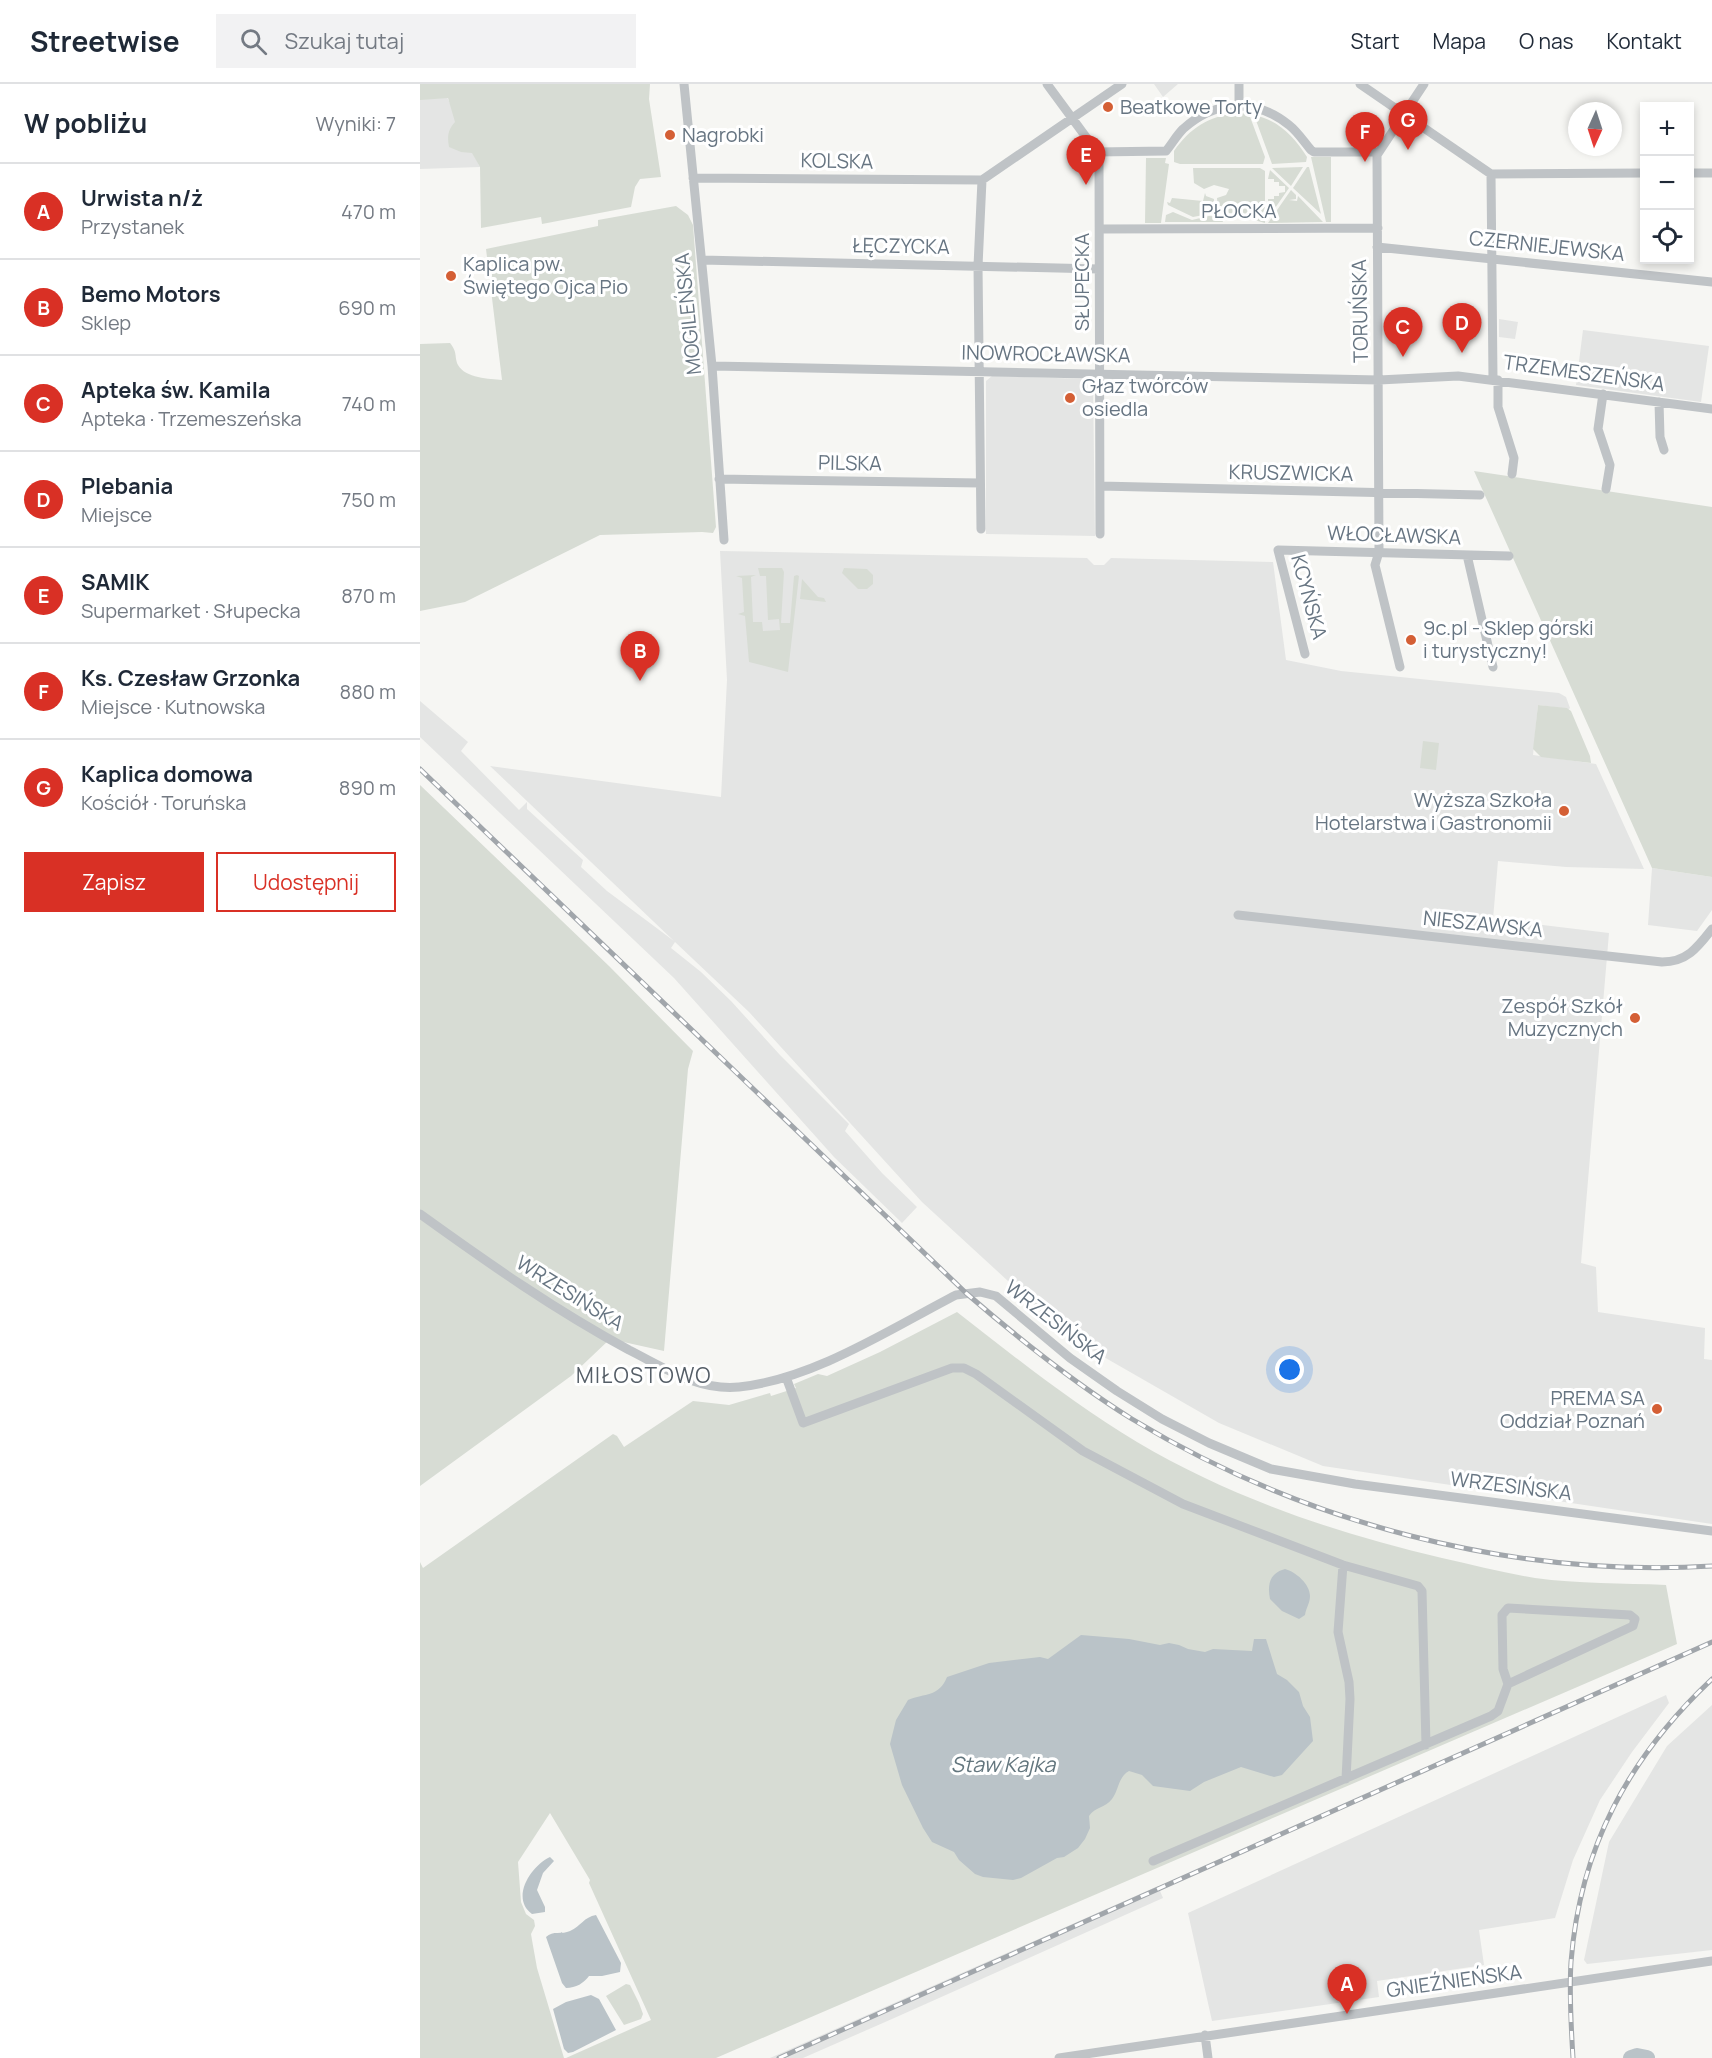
<!DOCTYPE html>
<html lang="pl">
<meta charset="utf-8">
<style>
:root{--surface:#fff;--page:#f2f2f3;--text:#1f2937;--muted:#747a83;--line:#e0e1e3;--accent:#d93025}
body{margin:0;font-family:Manrope,sans-serif;background:var(--page);color:var(--text)}
.controls{position:absolute;right:18px;top:18px;display:grid;overflow:hidden;border-radius:0px;box-shadow:0 3px 9px #0003}
.controls button{width:54px;height:54px;display:grid;place-items:center;padding:0;border:0;border-bottom:2px solid var(--line);background:var(--surface);color:var(--text);font:30px sans-serif}
.compass{position:absolute;left:1148px;top:18px;width:54px;height:54px;border-radius:50%;background:var(--surface);box-shadow:0 3px 9px #0003;rotate:183deg}
.you{position:absolute;left:870px;top:1286px;width:21px;height:21px;margin:-15px;border:4px solid #fff;border-radius:50%;background:#1a73e8;box-shadow:0 0 0 9px #1a73e833}
.badge{display:grid;place-items:center;width:39px;height:39px;border-radius:50%;background:var(--accent);color:#fff;font-size:20px;font-weight:700}
.pin{position:absolute;translate:-50% -50px;filter:drop-shadow(0 2px 3px #0008)}
.pin::after{content:'';position:absolute;top:32px;width:21px;height:18px;background:inherit;clip-path:polygon(0 0,100% 0,50% 100%)}
.list{margin:0;padding:0;list-style:none}
h2{display:flex;justify-content:space-between;align-items:center;height:78px;margin:0;padding:0 24px;font-size:26px}
h2 small{font-size:20px;font-weight:400;color:var(--muted)}
.list li{display:grid;grid-template-columns:39px 1fr auto;gap:18px;align-items:center;box-sizing:border-box;height:96px;padding:0 24px;border-top:2px solid var(--line)}
.list b{display:block;font-size:22px;white-space:nowrap}
.list p{margin:0;font-size:20px;white-space:nowrap;color:var(--muted)}
.list em{font-size:20px;font-style:normal;color:var(--muted)}
.actions{display:flex;gap:12px;padding:18px 24px}
.actions a{flex:1;padding:14px 0;border:2px solid var(--accent);border-radius:0px;text-align:center;font-size:21px;color:var(--accent)}
.actions .main{background:var(--accent);color:#fff}
.icon{flex:none;width:33px;height:33px;fill:none;stroke:currentColor;stroke-width:2;stroke-linecap:round;stroke-linejoin:round}
.map{position:relative;flex:none;width:1292px;height:1974px;overflow:hidden}
header{display:flex;align-items:center;gap:36px;box-sizing:border-box;height:84px;padding:0 30px;background:var(--surface);border-bottom:2px solid var(--line)}
header strong{font-size:28px}
nav{display:flex;gap:33px;margin-inline-start:auto;font-size:21px}
.search{width:420px;height:54px;background:var(--page);display:flex;align-items:center;gap:15px;box-sizing:border-box;padding:0 21px;border-radius:0px;color:var(--muted);font-size:22px}
main{display:flex}
aside{flex:1;background:var(--surface)}
.map>svg:first-child{display:block}
.built{fill:#e4e5e4}
.green{fill:#d7dcd4}
.water{fill:#bac3c8}
.lines{fill:none;stroke-linecap:round;stroke-linejoin:round}
.river{stroke:#bac3c8;stroke-width:16}
.minor{stroke:#bfc3c6;stroke-width:9}
.rail-casing{stroke:#a1a6ab;stroke-width:5}
.rail{stroke:#fff;stroke-width:3;stroke-dasharray:9;stroke-linecap:butt}
.poi-dot{fill:#d45f35;stroke:#fff;stroke-width:2}
.labels{text-anchor:middle;stroke-width:6;stroke-linejoin:round;paint-order:stroke}
.poi-label{font-size:20px;fill:#677582;stroke:#fff;text-anchor:start}
.street-label{font-size:20px;fill:#677582;stroke:#fff}
.neighbourhood-label{font-size:21px;letter-spacing:1.5px;fill:#555e67;stroke:#fff}
.water-label{font-size:21px;font-style:italic;fill:#63767e;stroke:#fff}
</style>
<header>
<strong>Streetwise</strong>
<div class="search"><svg class="icon" aria-label="search" viewBox="0 0 24 24"><circle cx="10" cy="10" r="6"/><path d="M15 15l6 6"/></svg>Szukaj tutaj</div>
<nav><a>Start</a><a>Mapa</a><a>O nas</a><a>Kontakt</a></nav>
</header>
<main>
<aside>
<h2>W pobliżu<small>Wyniki: 7</small></h2>
<ul class="list">
<li><span class="badge">A</span><div><b>Urwista n/ż</b><p>Przystanek</p></div><em>470 m</em></li>
<li><span class="badge">B</span><div><b>Bemo Motors</b><p>Sklep</p></div><em>690 m</em></li>
<li><span class="badge">C</span><div><b>Apteka św. Kamila</b><p>Apteka · Trzemeszeńska</p></div><em>740 m</em></li>
<li><span class="badge">D</span><div><b>Plebania</b><p>Miejsce</p></div><em>750 m</em></li>
<li><span class="badge">E</span><div><b>SAMIK</b><p>Supermarket · Słupecka</p></div><em>870 m</em></li>
<li><span class="badge">F</span><div><b>Ks. Czesław Grzonka</b><p>Miejsce · Kutnowska</p></div><em>880 m</em></li>
<li><span class="badge">G</span><div><b>Kaplica domowa</b><p>Kościół · Toruńska</p></div><em>890 m</em></li>
</ul>
<div class="actions"><a class="main">Zapisz</a><a>Udostępnij</a></div>
</aside>
<div class="map">
<svg width="1292" height="1974" viewBox="0 0 1292 1974">
<rect width="100%" height="100%" fill="#f6f6f3"/>
<path class="built" d="M734 0H758L743 13Z
M27 13 60 83 0 85V15Z
M1079 235 1098 238 1095 255 1079 253Z
M1163 246 1289 262 1281 318 1156 301Z
M572 292 668 295 673 300 675 452 566 450V297Z
M300 467 667 474 674 481H684L691 474 853 478 866 576 921 587 1139 609 1146 613 1150 624 1149 625 1118 621 1113 671 1176 680 1224 785 1146 783 1078 777 1073 835 1189 849 1161 1179 1176 1183 1178 1228 1285 1244 1284 1275 1292 1276V1440L903 1382 799 1339 649 1253 502 1118 329 928 255 858 251 864 281 888 311 917 360 971 429 1040 425 1047 462 1089 497 1123 482 1139 414 1073 254 894 0 653V617L48 658 41 667 99 726 107 718V725L163 776 161 783 187 807 254 857 70 682 301 713 307 596Z
M1232 784 1292 793V826L1277 847 1228 841Z
M1246 1611 1249 1619 1212 1668 1180 1716 1153 1776 1135 1834 1059 1846 1064 1881 957 1897 959 1913 792 1937 768 1829Z
M1292 1621V1866L1167 1880 1164 1876 1189 1758 1247 1662Z
M738 1802 743 1814 472 1935 383 1974H350Z"/>
<path class="green" d="M0 0H230L229 15 241 93 220 95 215 103 211 123 122 140 121 133 61 144 60 83 52 69 41 68 29 63C27 52 28 46 35 38L28 14 0 16Z
M817 29 829 30 845 73 843 80H760L754 78V67C770 44 789 32 817 29Z
M834 31C858 36 874 52 887 73L886 78 852 80Z
M891 73H911V138H906Z
M726 74H746L745 79 749 80 741 139H725Z
M883 83 871 102 852 84Z
M887 83H889L901 130 873 104Z
M773 84H840L845 87V139L798 126 797 114 806 111 809 105 794 101 784 105 774 99Z
M850 86 869 104 848 134V115H854V112H859V109L865 108V102H859V98H854V95H848Z
M871 106 876 111V115L869 116 877 117 878 112 903 138 848 139Z
M785 109 786 112 794 115V129L773 133 748 121 747 118 750 119 752 114 783 117Z
M256 122 268 131 273 141 296 443 293 449 282 448 180 451 45 518 0 527V260L30 259C38 269 34 272 38 281 45 294 70 295 82 296L66 165 178 142V136Z
M753 128 772 136 789 132 801 133 803 138H745L746 131Z
M1054 387 1292 423V793L1232 784Z
M338 484H362L364 488 361 539H370L374 492 377 491 379 492 368 588 329 578 325 532 318 530 324 528 322 494 316 492 336 491 331 493 333 538H342L343 547 360 546 359 535 348 536 346 492H340Z
M424 484 447 485 453 491V500L447 505H438L422 489Z
M382 495 398 513 404 514 406 518 380 515Z
M1118 621 1147 624 1151 627 1170 672 1171 679 1121 673 1113 665Z
M1003 657 1019 659 1016 686 1000 684Z
M0 701 189 882 273 967 268 985 244 1267 190 1255 151 1292 0 1402Z
M537 1228C595 1273 653 1320 717 1358 812 1414 915 1449 1022 1474 1053 1481 1084 1489 1115 1494 1158 1500 1203 1499 1246 1501L1257 1560 296 1974H146L231 1936 169 1799 170 1796 130 1729 98 1778 101 1818 106 1830 114 1836 115 1842 111 1850 112 1856 117 1884 144 1974H0V1478L3 1484 193 1350 197 1352 204 1363 273 1317 309 1321 350 1309 351 1312 376 1304 374 1300 398 1290 407 1292 460 1268Z
M206 1900 210 1901 219 1919 223 1930 221 1935 204 1941 186 1912Z"/>
<path class="water" d="M865 1485C876 1488 890 1500 890 1512 890 1519 886 1524 885 1531L879 1535 862 1527 850 1515C847 1500 850 1489 865 1485Z
M661 1551 709 1555 740 1561 749 1559 759 1561 768 1565 785 1568 793 1565 832 1567 834 1555H846L857 1590 867 1596 879 1608 883 1622 890 1633 893 1657 862 1691 854 1693 821 1683 784 1698 770 1707 733 1702 722 1691 709 1687C698 1693 699 1706 692 1715 685 1724 675 1723 669 1732L670 1744 665 1755 658 1764 644 1773 637 1774 601 1794 593 1796 563 1793 555 1790 539 1776 534 1768 512 1758 503 1744 482 1701 470 1660 476 1636 488 1616C505 1609 519 1613 527 1593L569 1579 620 1573 628 1575Z
M130 1773 134 1777 123 1789 117 1806 125 1823V1828L112 1830C90 1814 111 1782 130 1773Z
M176 1831 201 1879 200 1888 182 1892H169C164 1899 156 1904 146 1904L142 1899 126 1853C133 1846 142 1851 150 1847 161 1842 164 1833 176 1831Z
M171 1911 179 1915 196 1946 153 1968 148 1969 144 1965 133 1925 146 1918Z"/>
<g class="lines">
<path class="river" d="M1211 1974 1217 1972 1227 1974"/>
<path class="minor" d="M264 0 292 282 304 456
M627 0 677 68 679 77 680 450
M940 0 1071 90 1073 295
M819 21V0
M677 68 746 67C752 60 756 52 763 45 795 16 836 14 869 41 878 48 884 58 891 66L894 68H959
M1270 89H1292
M1071 90 1224 89
M273 94 562 96
M680 145 958 144
M957 163 1292 198
M282 176 679 185
M292 282 959 296 1038 292 1292 325
M1078 296V323L1094 374 1092 390
M1183 310 1178 345 1190 381 1186 405
M1239 318 1240 353 1244 366
M299 395 560 399
M680 402 1060 411
M561 445 558 182 562 96 702 0
M1047 471 1073 583
M885 570 858 466 1089 472
M980 583 955 481 959 468 957 71 1004 0
M818 831 1242 878C1267 878 1278 863 1292 845
M0 1130C68 1179 135 1226 209 1266 245 1284 278 1307 319 1303 394 1295 470 1245 536 1211L560 1208 576 1212 650 1274 697 1307 742 1335 789 1359 851 1385 935 1400 1292 1447
M366 1293 383 1339 532 1284H544L556 1290 663 1367 763 1420 923 1481 998 1502 1002 1507 1006 1661
M923 1481 918 1548 929 1598 930 1615 926 1695
M733 1777 1071 1632 1078 1627 1088 1600 1213 1542 1215 1535 1210 1531 1088 1524 1082 1531 1083 1585 1088 1600
M785 1951 788 1974
M639 1974 1292 1877"/>
<defs>
<path id="rail" d="M0 685 546 1209C599 1255 653 1298 712 1335 884 1439 1091 1494 1292 1482
M359 1974 1292 1558
M1153 1974C1151 1942 1149 1910 1151 1878 1160 1763 1209 1673 1292 1595"/>
</defs>
<use href="#rail" class="rail-casing"/>
<use href="#rail" class="rail"/>
</g>
<g class="poi-dot">
<circle cx="688" cy="23" r="6"/>
<circle cx="250" cy="51" r="6"/>
<circle cx="31" cy="192" r="6"/>
<circle cx="650" cy="314" r="6"/>
<circle cx="991" cy="556" r="6"/>
<circle cx="1144" cy="727" r="6"/>
<circle cx="1215" cy="934" r="6"/>
<circle cx="1237" cy="1325" r="6"/>
</g>
<g class="labels">
<g class="poi-label">
<text x="700" y="30">Beatkowe Torty</text>
<text x="262" y="58">Nagrobki</text>
<text x="43" y="187">Kaplica pw.<tspan x="43" dy="23">Świętego Ojca Pio</tspan></text>
<text x="662" y="309">Głaz twórców<tspan x="662" dy="23">osiedla</tspan></text>
<text x="1003" y="551">9c.pl - Sklep górski<tspan x="1003" dy="23">i turystyczny!</tspan></text>
<text x="1132" y="723" text-anchor="end">Wyższa Szkoła<tspan x="1132" dy="23">Hotelarstwa i Gastronomii</tspan></text>
<text x="1203" y="929" text-anchor="end">Zespół Szkół<tspan x="1203" dy="23">Muzycznych</tspan></text>
<text x="1225" y="1321" text-anchor="end">PREMA SA<tspan x="1225" dy="23">Oddział Poznań</tspan></text>
</g>
<g class="street-label">
<text transform="translate(417 77) rotate(1)" y="7">KOLSKA</text>
<text x="819" y="134">PŁOCKA</text>
<text transform="translate(481 162) rotate(1)" y="7">ŁĘCZYCKA</text>
<text transform="translate(1127 162) rotate(6)" y="7">CZERNIEJEWSKA</text>
<text transform="translate(662 198) rotate(-90)" y="7">SŁUPECKA</text>
<text transform="translate(940 227) rotate(-91)" y="7">TORUŃSKA</text>
<text transform="translate(268 230) rotate(-96)" y="7">MOGILEŃSKA</text>
<text transform="translate(626 270) rotate(1)" y="7">INOWROCŁAWSKA</text>
<text transform="translate(1164 289) rotate(8)" y="7">TRZEMESZEŃSKA</text>
<text transform="translate(430 379) rotate(1)" y="7">PILSKA</text>
<text transform="translate(871 389) rotate(1)" y="7">KRUSZWICKA</text>
<text transform="translate(974 451) rotate(2)" y="7">WŁOCŁAWSKA</text>
<text transform="translate(889 513) rotate(75)" y="7">KCYŃSKA</text>
<text transform="translate(1063 840) rotate(6)" y="7">NIESZAWSKA</text>
<text transform="translate(150 1209) rotate(32)" y="7">WRZESIŃSKA</text>
<text transform="translate(636 1238) rotate(38)" y="7">WRZESIŃSKA</text>
<text transform="translate(1091 1402) rotate(7)" y="7">WRZESIŃSKA</text>
<text transform="translate(1034 1897) rotate(-8)" y="7">GNIEŹNIEŃSKA</text>
</g>
<g class="neighbourhood-label">
<text x="224" y="1299">MIŁOSTOWO</text>
</g>
<g class="water-label">
<text x="583" y="1688">Staw Kajka</text>
</g>
</g>
</svg>
<div class="controls">
<button>+</button>
<button>−</button>
<button><svg class="icon" aria-label="locate" viewBox="0 0 24 24"><circle cx="12" cy="12" r="6"/><path d="M12 2v4M12 18v4M2 12h4M18 12h4"/></svg></button>
</div>
<svg class="compass" viewBox="-18 -18 36 36"><path d="M0-13l5 13h-10z" fill="#e53935"/><path d="M0 13l5-13h-10z" fill="#747a83"/></svg>
<div class="you"></div>
<div class="pin badge" style="left:927px;top:1930px">A</div>
<div class="pin badge" style="left:220px;top:597px">B</div>
<div class="pin badge" style="left:983px;top:273px">C</div>
<div class="pin badge" style="left:1042px;top:269px">D</div>
<div class="pin badge" style="left:666px;top:101px">E</div>
<div class="pin badge" style="left:945px;top:78px">F</div>
<div class="pin badge" style="left:988px;top:66px">G</div>
</div>
</main>
